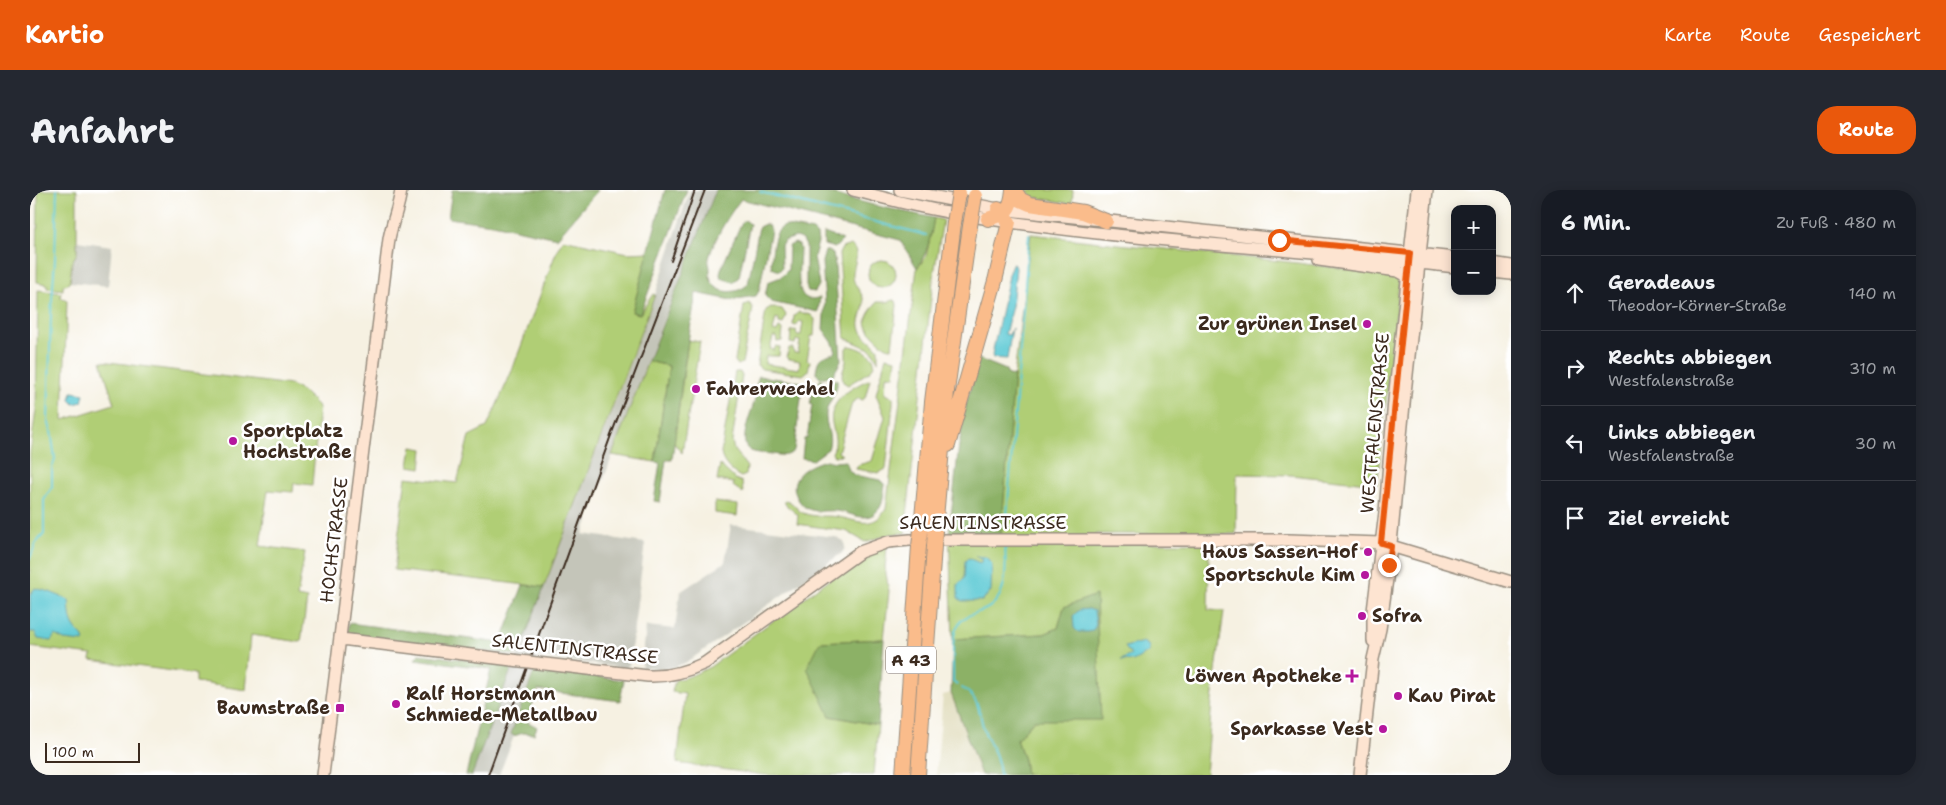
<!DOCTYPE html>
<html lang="de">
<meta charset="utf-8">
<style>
:root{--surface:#171b24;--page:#242831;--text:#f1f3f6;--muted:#9ea1a6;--line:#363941;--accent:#ea580c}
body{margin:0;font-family:"Shantell Sans",sans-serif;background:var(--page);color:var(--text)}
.controls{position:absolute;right:15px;top:15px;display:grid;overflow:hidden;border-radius:10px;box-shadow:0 2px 12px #0003}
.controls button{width:45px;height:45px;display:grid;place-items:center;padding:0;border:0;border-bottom:1px solid var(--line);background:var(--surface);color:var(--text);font:25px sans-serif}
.scale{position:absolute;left:15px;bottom:12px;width:95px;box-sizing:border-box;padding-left:5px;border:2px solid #3b2a1e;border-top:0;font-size:14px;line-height:18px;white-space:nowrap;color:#3b2a1e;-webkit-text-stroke:4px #fff;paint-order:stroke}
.stop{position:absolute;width:15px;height:15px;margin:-11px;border:4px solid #ea580c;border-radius:50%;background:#fff}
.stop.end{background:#ea580c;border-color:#fff;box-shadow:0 1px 5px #0008}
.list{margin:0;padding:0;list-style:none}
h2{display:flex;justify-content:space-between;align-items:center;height:65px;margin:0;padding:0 20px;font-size:21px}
h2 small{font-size:16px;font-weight:400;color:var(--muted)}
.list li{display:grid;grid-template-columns:32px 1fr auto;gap:15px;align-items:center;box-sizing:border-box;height:75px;padding:0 20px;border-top:1px solid var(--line)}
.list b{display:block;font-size:19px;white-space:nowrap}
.list p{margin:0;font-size:16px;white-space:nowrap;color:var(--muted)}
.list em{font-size:16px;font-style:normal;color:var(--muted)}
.icon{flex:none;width:28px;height:28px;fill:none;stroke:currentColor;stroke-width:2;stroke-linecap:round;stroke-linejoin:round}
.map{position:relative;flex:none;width:1481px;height:585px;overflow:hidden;border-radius:20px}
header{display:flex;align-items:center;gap:30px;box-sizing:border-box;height:70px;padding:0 25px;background:var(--accent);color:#fff}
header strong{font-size:24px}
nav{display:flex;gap:28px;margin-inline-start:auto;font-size:18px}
.intro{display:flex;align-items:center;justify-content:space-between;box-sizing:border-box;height:120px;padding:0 30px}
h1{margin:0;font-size:35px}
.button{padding:12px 22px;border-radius:20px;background:var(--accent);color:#fff;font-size:18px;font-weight:700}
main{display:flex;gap:30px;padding:0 30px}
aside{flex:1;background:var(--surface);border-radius:20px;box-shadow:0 2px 12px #0003}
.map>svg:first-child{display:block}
.built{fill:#e0dcbb}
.industrial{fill:#c4c5b9}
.green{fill:#b0ce75;stroke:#767c4a}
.forest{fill:#8cb166;stroke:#646e42}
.water{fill:#5ecad5;stroke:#4c7a7a}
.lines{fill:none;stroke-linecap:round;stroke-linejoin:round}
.stream{stroke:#5ecad5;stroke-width:2}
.secondary-casing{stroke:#988e80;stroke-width:14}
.highway-casing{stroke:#988e80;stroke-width:16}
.secondary{stroke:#fde4d1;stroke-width:11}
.highway{stroke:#fabc8b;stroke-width:14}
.rail{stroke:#3b2a1e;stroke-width:2}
.secondary-bridge-casing{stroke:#988e80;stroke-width:14;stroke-linecap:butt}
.highway-bridge-casing{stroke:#988e80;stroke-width:16;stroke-linecap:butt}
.secondary-bridge{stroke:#fde4d1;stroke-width:11}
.highway-bridge{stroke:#fabc8b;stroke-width:14}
.route{stroke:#ea580c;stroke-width:6}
.poi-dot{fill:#b5179e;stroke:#fff;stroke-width:2}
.labels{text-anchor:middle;stroke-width:5;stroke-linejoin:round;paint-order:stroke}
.shield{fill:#fff;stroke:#766a62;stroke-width:1}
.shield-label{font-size:16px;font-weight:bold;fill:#3b2a1e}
.poi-label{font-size:18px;font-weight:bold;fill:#3b2a1e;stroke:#fff;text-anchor:end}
.street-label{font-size:18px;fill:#3b2a1e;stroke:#fff}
</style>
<header>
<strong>Kartio</strong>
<nav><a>Karte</a><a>Route</a><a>Gespeichert</a></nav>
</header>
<div class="intro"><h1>Anfahrt</h1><a class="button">Route</a></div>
<main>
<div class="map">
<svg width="1481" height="585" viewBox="0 0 1481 585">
<rect width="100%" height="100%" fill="#fff"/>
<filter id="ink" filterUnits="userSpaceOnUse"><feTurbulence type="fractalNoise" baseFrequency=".02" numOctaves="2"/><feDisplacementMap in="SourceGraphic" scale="10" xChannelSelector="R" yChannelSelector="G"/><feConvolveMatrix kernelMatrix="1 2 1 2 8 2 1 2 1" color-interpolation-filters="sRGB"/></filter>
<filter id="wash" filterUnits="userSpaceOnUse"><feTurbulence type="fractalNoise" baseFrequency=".0096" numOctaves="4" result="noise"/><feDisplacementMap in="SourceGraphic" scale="20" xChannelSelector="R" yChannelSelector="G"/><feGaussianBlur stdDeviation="1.12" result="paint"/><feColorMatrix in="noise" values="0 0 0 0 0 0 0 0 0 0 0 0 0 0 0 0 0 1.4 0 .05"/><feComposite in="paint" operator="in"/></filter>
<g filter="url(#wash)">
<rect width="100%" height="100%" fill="#f6f1e2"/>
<path class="built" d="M921 503 931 528 951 585H906L913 505Z"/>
<path class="industrial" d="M660 0H686L629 141 553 344 615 353 599 475 595 478 508 467 481 544 484 546 469 585H442L482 477H483L590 200 625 105Z
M47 51 82 56 78 96 40 92 42 72 47 63Z
M701 335 805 347 814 351 815 358 812 363 657 472 644 477 629 478 612 477 616 436 645 439 650 402 695 372Z"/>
<path class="green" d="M8 0H47V63L42 72 40 92 36 95H33V100L17 98V94L7 92Z
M996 0H1043L1042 14 1003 7Z
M904 28 913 30 903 90 875 343 861 344 835 352 816 341 767 334 768 325 755 314V310C763 311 766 320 773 323 785 328 796 325 808 327 827 330 843 341 856 319L887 78 896 67Z
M1001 44C1121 59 1242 68 1362 85L1365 87 1369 94 1347 294 1261 285 1207 284 1206 344H1066V353H1179L1178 420 1194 421 1182 511 1176 585H996L994 570 987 549 1004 530 1066 406 1034 417 1028 438 1014 444 923 449 919 343 971 344 984 186Z
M533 49 598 63 619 62 602 122 610 124 623 104 625 105 514 397 364 380 376 287 427 293 439 246 457 237 481 183 527 60Z
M821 55C832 64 822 75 823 87 824 96 831 101 833 108 837 120 825 131 832 142 836 149 844 152 848 159V171L842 160 815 148 809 64 812 58Z
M838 84a14 14 0 1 1 28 0a14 14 0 1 1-28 0Z
M8 100 31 103 30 107 37 110 33 230 84 214 71 171 261 195 276 204 289 217 282 295 264 293 263 302 238 300 230 356 275 362 267 407 277 409 271 452 221 445 216 500 165 492V484L61 470 62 465 0 457V263L6 220Z
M863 110 866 111 867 115 862 158C855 158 853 154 848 150 832 135 833 129 847 112H857Z
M719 113 723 118C720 137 715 154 712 173L708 175 705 171 714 116Z
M741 117 752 119 756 125 753 134 749 133V129L746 128 743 141 747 142 749 138 753 139 752 151 747 152 746 147H743L740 159 744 160 746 156 750 157 749 166H736L735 174 769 179 770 171 759 169 757 167 759 158H763L764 163H768L770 151 766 150 765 154 760 153 761 141 766 140 767 145H771L773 132 769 131 766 136 763 135 764 126 769 122 781 125 785 129 784 146H781L777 170 780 171 778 181 773 185 732 179 727 175 736 120Z
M658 150 670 152 652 263 644 253Z
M820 156C832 158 853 168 840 181L818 195 813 192 812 184 816 172V158Z
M856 167 866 169 864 186 857 185 856 187 855 204 863 207V214L856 279 848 283 826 279 828 275 842 271 855 227 846 204Z
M618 171 639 176 625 272 582 265Z
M705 182H710L712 186 702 251 704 260 717 277 716 285 711 287C702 283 692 273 691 263Z
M840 189 835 208 832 210 829 208 822 213 808 262 812 265 804 266 802 263C808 252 804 245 802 233 798 211 822 197 840 189Z
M382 257 393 259 391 278 379 276Z
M690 275 705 289 712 292 713 303 703 296 704 293 687 290Z
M685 312 708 315 707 326 685 323Z
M857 356 855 378 859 401 854 449 790 452 800 526 848 535 844 585H735L647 573 655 504 642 502 645 490 658 487 680 477 834 364Z"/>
<path class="forest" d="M422 0H568L527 48 463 34 418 28Z
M635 0H657L610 124 602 122Z
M686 0H787L847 16 904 28C901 46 898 63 887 78L870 50 711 9C698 26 685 47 679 68 678 72 680 75 680 79 680 82 679 85 680 87 684 105 708 105 718 94L729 37 735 34 739 36 741 40 729 101 726 106 701 110 666 103 654 176 642 270H636L630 312 624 311 630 273 625 272 639 176 618 171Z
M715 30 720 34 709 87 703 92 691 88 690 84 691 79 711 34Z
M756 36 783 41 787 45 788 52 784 67 789 95 785 102 778 101 776 96V56L773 50 766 47 754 51 751 56 752 78 749 81 742 78 741 73C743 61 742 39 756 36Z
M794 43 813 50 805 58 794 55Z
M765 53 769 55 770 59C770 75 761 119 790 107L788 122 741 112 735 106 738 92 751 87 758 80 759 56Z
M795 61H799L803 64 805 75 811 171 803 185 790 188 786 183C788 165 791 168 806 162L803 153 793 139 795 112 792 72Z
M949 169 976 180 978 185 984 186 971 345 919 343 929 255 936 214Z
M729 186 770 192 773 194 764 260C758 268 751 265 742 264 736 263 721 264 717 258 710 249 721 222 724 213 726 204 725 194 729 186Z
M807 189C809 203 798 210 796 223 795 236 803 247 798 259L783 270 772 268 774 249 777 248 782 215 780 214 783 199 787 197 790 190H792L795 194Z
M796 270 805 272 816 271 819 280 824 285 850 290 855 295C853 304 854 315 847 321 844 325 839 327 834 327 825 327 816 322 807 321 798 320 785 323 776 318 771 314 767 309 765 302 760 283 782 274 796 270Z
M493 395 514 397 489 463 484 465 318 445 319 433 471 453Z
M1066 405 1071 530H1004L987 549 994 570 996 585H951L921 503 923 449 1014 444 1028 438 1034 417Z
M854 449 848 535 800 526 777 478 790 452Z
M389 464 478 475 482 477 442 585H436L461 479 385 469Z
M505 479 594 490 590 511 508 500 496 531 507 537 504 544 493 543 484 546 481 544Z"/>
<path class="water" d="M982 74 985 75 986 78 982 116 975 144 979 145 982 138 977 169 963 168 962 165 979 86 978 85Z
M42 202 54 204 52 212 44 214 40 210Z
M945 366 956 367 962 374 961 401 952 411H932L928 408V394L934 389 935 371 938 368 950 373 952 370Z
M5 398 20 402 39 410C40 419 39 430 45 438 48 443 53 445 55 451L53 452 34 450 25 445 21 451 8 449 5 442H0V405Z
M1059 419 1064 421 1066 434 1064 439 1058 442H1048L1044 438 1043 426 1049 420Z
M1113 452 1119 456V462L1103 471 1091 470 1101 465 1095 457Z"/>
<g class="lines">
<path class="stream" d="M730 2 896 45
M976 338 999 44
M0 368 6 353 14 344V310L22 298V278L25 269 21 241 18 230 21 124 25 69 27 0
M927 495 923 492C924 478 920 446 928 435 934 425 944 424 954 420 979 409 976 377 975 354
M932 498C953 510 948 527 956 545 963 559 969 569 970 585"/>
</g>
</g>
<g filter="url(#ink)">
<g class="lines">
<defs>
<path id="secondary" d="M823 0C854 8 886 17 918 22 1086 52 1256 57 1425 77
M870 0 968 19 1425 68
M1289 70 1368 81 1377 86
M1462 73 1481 76
M1462 82 1481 84
M311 449 482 470
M1343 451V421L1355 322 1364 210 1387 0
M507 473 618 486C639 487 656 482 675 473L830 362 858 352 880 350H1259L1351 353 1481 392
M293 585 359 49C362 32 369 17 371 0
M1330 585 1343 469 1350 439 1359 375 1375 203 1397 0"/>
<path id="highway" d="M984 0 991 10 1000 14 1053 22 1076 31
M958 29C977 23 981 20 983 0
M918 255 965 91 979 32 968 19
M891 340 902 212 924 33
M905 340 917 201 940 36
M873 585 889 356
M888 585 904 356"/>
</defs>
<use href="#secondary" class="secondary-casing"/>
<use href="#highway" class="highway-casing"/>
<use href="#secondary" class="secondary"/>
<use href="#highway" class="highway"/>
<path class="rail" d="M641 71 665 0
M458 585 580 248 675 0"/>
<defs>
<path id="secondary-bridge" d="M482 470 507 473"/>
<path id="highway-bridge" d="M924 33 929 3
M940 36 945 6
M889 356 891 340
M904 356 905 340"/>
</defs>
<use href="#secondary-bridge" class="secondary-bridge-casing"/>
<use href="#highway-bridge" class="highway-bridge-casing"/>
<use href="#secondary-bridge" class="secondary-bridge"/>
<use href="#highway-bridge" class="highway-bridge"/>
</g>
</g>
<g class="lines" filter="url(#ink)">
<path class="route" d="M1249 50 1380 63 1351 353 1361 356 1359 375"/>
</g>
<g class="poi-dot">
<circle cx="1337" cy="134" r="5"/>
<circle cx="666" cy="199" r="5"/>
<circle cx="203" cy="251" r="5"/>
<circle cx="1338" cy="362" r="5"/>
<circle cx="1335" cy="385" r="5"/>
<circle cx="1332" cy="426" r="5"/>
<path d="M1319.5 478.5h5v5h5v5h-5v5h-5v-5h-5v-5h5z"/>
<circle cx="1368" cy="506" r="5"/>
<circle cx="366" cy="514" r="5"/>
<rect x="305" y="513" width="10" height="10" rx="2.5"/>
<circle cx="1353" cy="539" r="5"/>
</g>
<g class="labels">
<rect class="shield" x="856" y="456.5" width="50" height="27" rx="4"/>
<g class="shield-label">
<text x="881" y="476">A 43</text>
</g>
<g class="poi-label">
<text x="1327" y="140">Zur grünen Insel</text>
<text x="676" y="205" text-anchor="start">Fahrerwechel</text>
<text x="213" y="247" text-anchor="start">Sportplatz<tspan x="213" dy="21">Hochstraße</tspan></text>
<text x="1328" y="368">Haus Sassen-Hof</text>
<text x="1325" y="391">Sportschule Kim</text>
<text x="1342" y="432" text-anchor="start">Sofra</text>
<text x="1312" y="492">Löwen Apotheke</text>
<text x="376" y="510" text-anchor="start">Ralf Horstmann<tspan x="376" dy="21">Schmiede-Metallbau</tspan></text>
<text x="1378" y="512" text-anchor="start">Kau Pirat</text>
<text x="300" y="524">Baumstraße</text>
<text x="1343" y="545">Sparkasse Vest</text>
</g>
<g class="street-label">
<text transform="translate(1345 233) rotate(-85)" y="6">WESTFALENSTRASSE</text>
<text x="953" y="339">SALENTINSTRASSE</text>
<text transform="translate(304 350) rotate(-83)" y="6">HOCHSTRASSE</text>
<text transform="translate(545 459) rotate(6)" y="6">SALENTINSTRASSE</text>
</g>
</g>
</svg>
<div class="controls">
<button>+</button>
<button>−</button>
</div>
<div class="scale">100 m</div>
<div class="stop" style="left:1249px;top:50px"></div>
<div class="stop end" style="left:1359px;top:375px"></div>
</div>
<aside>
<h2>6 Min.<small>Zu Fuß · 480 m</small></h2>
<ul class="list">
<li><svg class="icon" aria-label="ahead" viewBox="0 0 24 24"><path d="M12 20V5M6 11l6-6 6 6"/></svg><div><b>Geradeaus</b><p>Theodor-Körner-Straße</p></div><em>140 m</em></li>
<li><svg class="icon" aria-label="right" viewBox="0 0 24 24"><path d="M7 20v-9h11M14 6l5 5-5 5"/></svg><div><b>Rechts abbiegen</b><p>Westfalenstraße</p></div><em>310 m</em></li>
<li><svg class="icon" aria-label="left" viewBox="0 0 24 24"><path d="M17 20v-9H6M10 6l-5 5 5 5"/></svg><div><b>Links abbiegen</b><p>Westfalenstraße</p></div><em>30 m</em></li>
<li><svg class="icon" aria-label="arrive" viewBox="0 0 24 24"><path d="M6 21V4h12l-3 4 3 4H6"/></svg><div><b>Ziel erreicht</b></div></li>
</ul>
</aside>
</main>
